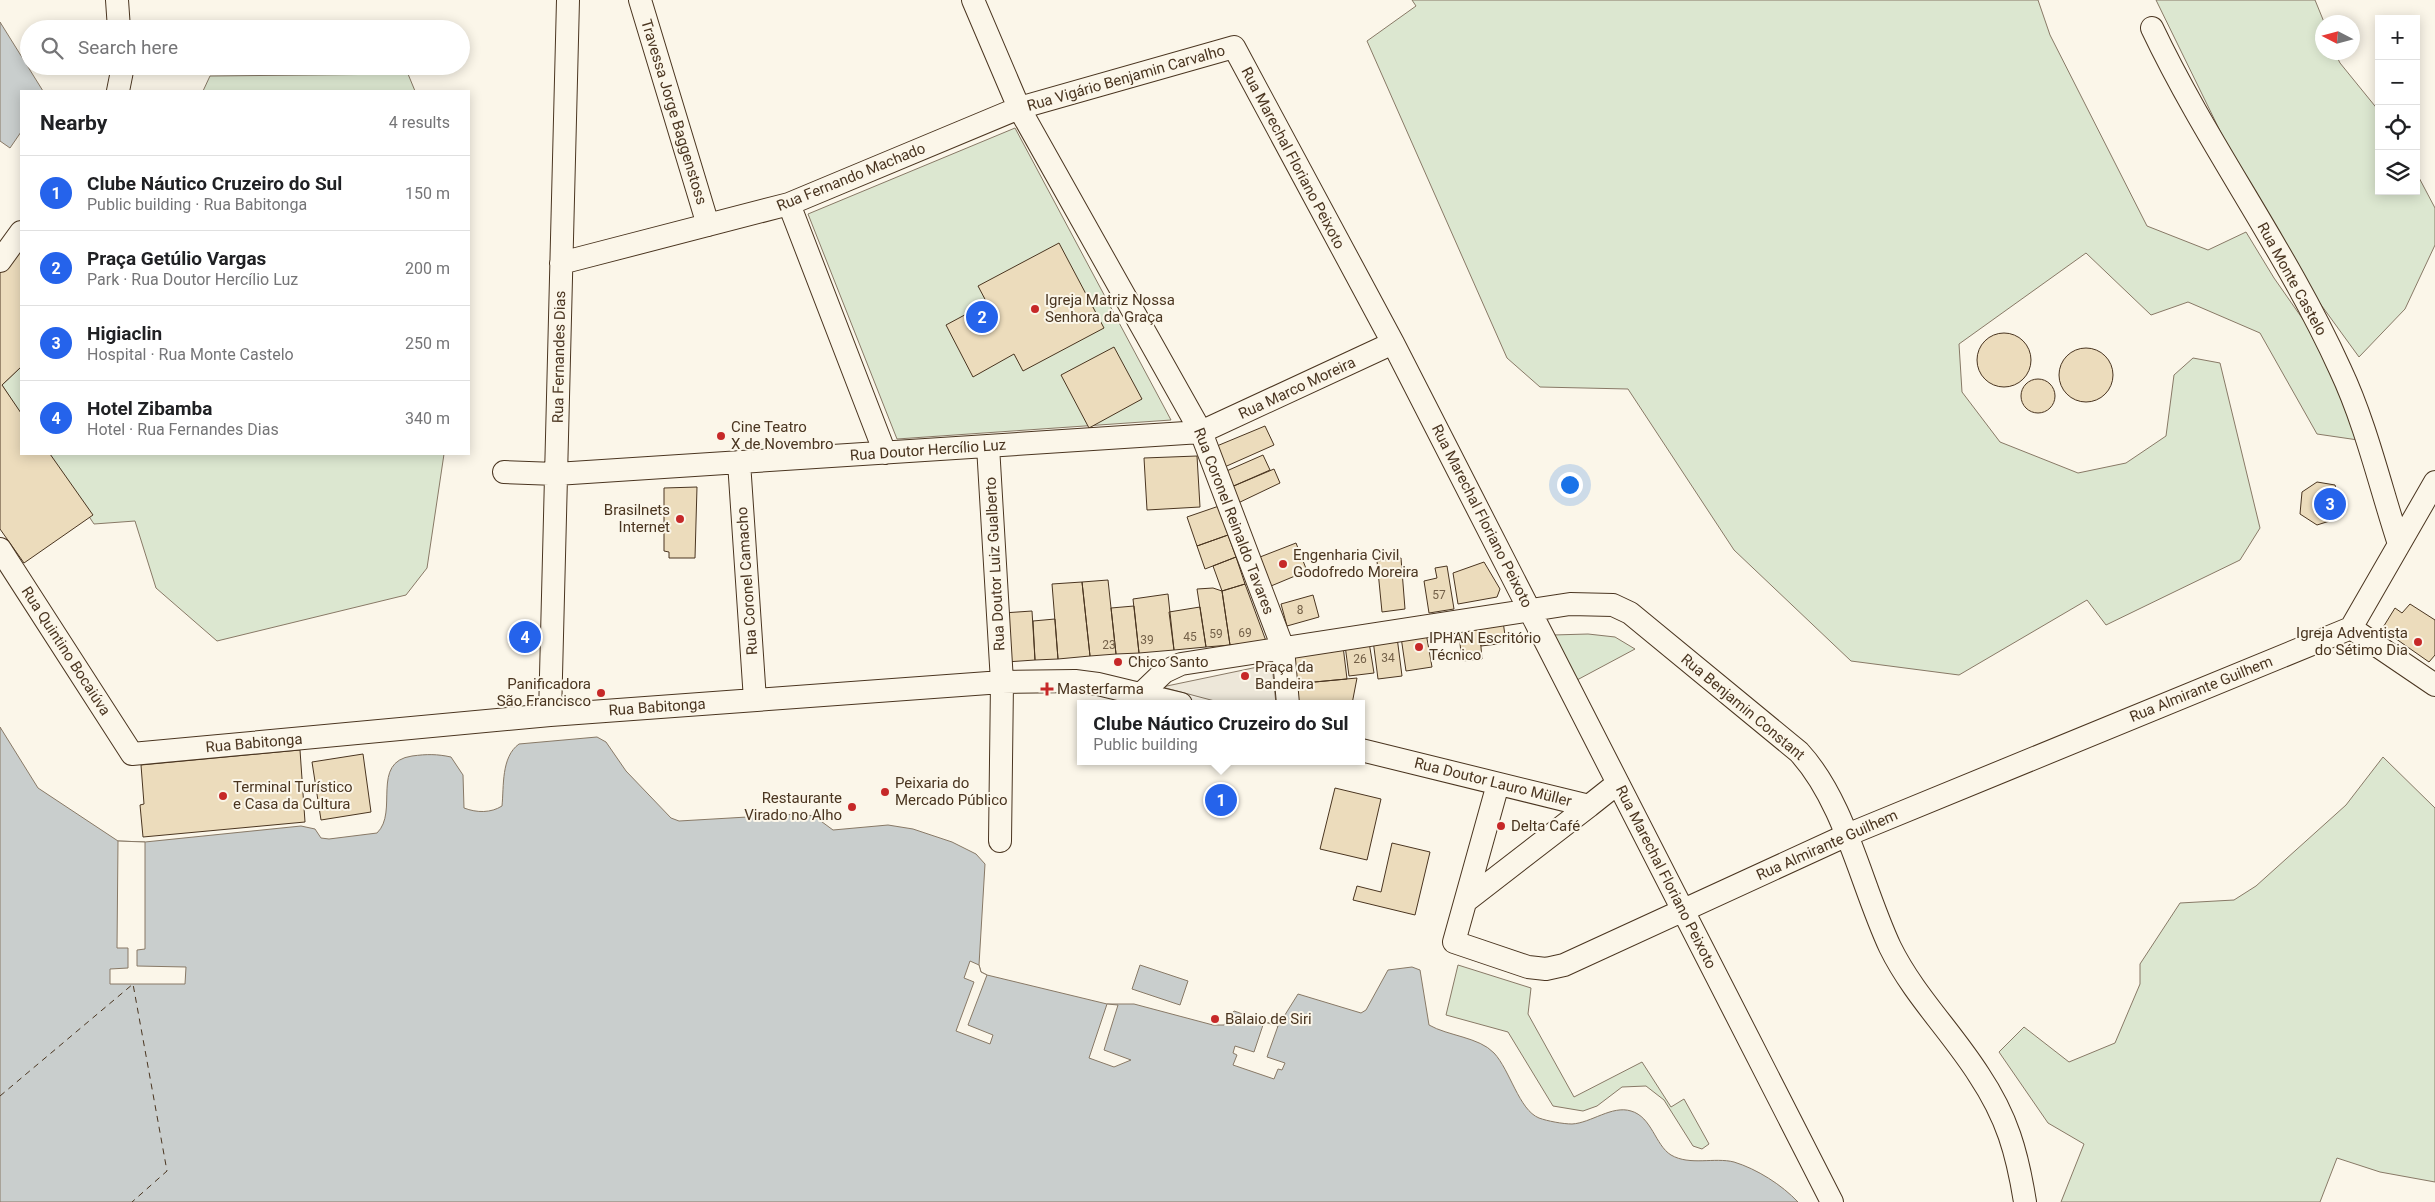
<!DOCTYPE html>
<meta charset="utf-8">
<style>
:root{--surface:#fff;--page:#f6f6f6;--text:#202124;--muted:#757577;--line:#e0e0e0;--accent:#2563eb}
body{margin:0;font-family:Roboto,sans-serif;background:var(--page);color:var(--text)}
.controls{position:absolute;right:15px;top:15px;display:grid;overflow:hidden;border-radius:0px;box-shadow:0 2px 12px #0003}
.controls button{width:45px;height:45px;display:grid;place-items:center;padding:0;border:0;border-bottom:1px solid var(--line);background:var(--surface);color:var(--text);font:25px sans-serif}
.compass{position:absolute;left:2315px;top:15px;width:45px;height:45px;border-radius:50%;background:var(--surface);box-shadow:0 2px 12px #0003;rotate:276deg}
.you{position:absolute;left:1569px;top:484px;width:18px;height:18px;margin:-12px;border:4px solid #fff;border-radius:50%;background:#1a73e8;box-shadow:0 0 0 8px #1a73e833}
.badge{display:grid;place-items:center;width:32px;height:32px;border-radius:50%;background:var(--accent);color:#fff;font-size:16px;font-weight:700}
.pin{position:absolute;translate:-50% -50%;border:2px solid #fff;box-shadow:0 1px 5px #0006}
.popup{position:absolute;left:1077px;top:700px;width:288px;height:65px;box-sizing:border-box;display:grid;place-content:center;border-radius:0px;background:var(--surface);filter:drop-shadow(0 1px 4px #0005);font-size:16px;white-space:nowrap;color:var(--muted)}
.popup b{font-size:19px;color:var(--text)}
.popup::after{content:'';position:absolute;left:50%;top:100%;margin-left:-10px;border:10px solid transparent;border-top-color:var(--surface)}
.list{margin:0;padding:0;list-style:none}
h2{display:flex;justify-content:space-between;align-items:center;height:65px;margin:0;padding:0 20px;font-size:21px}
h2 small{font-size:16px;font-weight:400;color:var(--muted)}
.list li{display:grid;grid-template-columns:32px 1fr auto;gap:15px;align-items:center;box-sizing:border-box;height:75px;padding:0 20px;border-top:1px solid var(--line)}
.list b{display:block;font-size:19px;white-space:nowrap}
.list p{margin:0;font-size:16px;white-space:nowrap;color:var(--muted)}
.list em{font-size:16px;font-style:normal;color:var(--muted)}
.icon{flex:none;width:28px;height:28px;fill:none;stroke:currentColor;stroke-width:2;stroke-linecap:round;stroke-linejoin:round}
.map{position:relative;flex:none;width:2435px;height:1202px;overflow:hidden}
.search{position:absolute;background:var(--surface);box-shadow:0 2px 12px #0003;left:20px;top:20px;width:450px;height:55px;display:flex;align-items:center;gap:12px;box-sizing:border-box;padding:0 18px;border-radius:28px;color:var(--muted);font-size:19px}
.panel{position:absolute;background:var(--surface);box-shadow:0 2px 12px #0003;left:20px;top:90px;width:450px;height:365px;border-radius:0px}
.map>svg:first-child{display:block}
.green{fill:#dce7d0;stroke:#887966}
.parking{fill:#ede7d9;stroke:#887966}
.water{fill:#c9cecd;stroke:#887966}
.pier{fill:#fbf6e9;stroke:#887966}
.lines{fill:none;stroke-linecap:round;stroke-linejoin:round}
.ferry{stroke:#4a3520;stroke-width:1;stroke-dasharray:6 5;stroke-linecap:butt}
.building{fill:#ecdcbc;stroke:#4a3520}
.minor-casing{stroke:#4a3520;stroke-width:24}
.minor{stroke:#fbf6e9;stroke-width:22}
.poi-dot{fill:#c62828;stroke:#fbf6e9;stroke-width:2}
.labels{text-anchor:middle;stroke-width:4;stroke-linejoin:round;paint-order:stroke}
.number-label{font-size:12px;fill:#725f47}
.street-label{font-size:15px;fill:#4a3520;stroke:#fbf6e9}
.poi-label{font-size:15px;fill:#4a3520;stroke:#fbf6e9;text-anchor:start}
</style>
<div class="map">
<svg width="2435" height="1202" viewBox="0 0 2435 1202">
<rect width="100%" height="100%" fill="#fbf6e9"/>
<path class="green" d="M1412 0H2038L2050 35 2147 226 2208 250 2246 232 2274 278 2330 358 2358 440 2317 434 2260 333 2188 302 2151 315 2086 253 1959 344 1962 392 2000 442 2078 473 2126 463 2166 436 2174 375 2193 358 2220 363 2260 528 2240 560 2106 625 2087 600 1959 675 1851 661 1734 550 1628 389 1540 387 1507 358 1367 41 1416 6Z
M2156 0H2315L2324 22 2322 52 2335 53 2340 63 2379 111V191H2416V172L2435 208V245L2405 309 2359 357 2287 258 2224 139Z
M408 74 415 91H203L210 76Z
M1015 128 1171 420 897 439 808 214Z
M21 367V415L2 385Z
M47 454H444L427 568 406 595 217 641 156 588 135 521 94 524Z
M1588 634 1615 637 1635 649 1577 680 1553 635Z
M2383 757 2435 808V1182L2380 1172 2337 1158 2320 1202H2061L2084 1144 2048 1123 1999 1052 2024 1027 2069 1062 2115 1043 2140 984V964L2180 903 2234 900 2256 886 2346 805Z
M1458 965 1531 988 1528 1014 1574 1097 1642 1062 1671 1107 1684 1099 1709 1144 1702 1149 1693 1146 1664 1100 1646 1086 1622 1087 1597 1106 1583 1111 1553 1106 1508 1032 1446 1015Z"/>
<path class="parking" d="M1272 664 1276 704H1226L1162 687Z"/>
<path class="water" d="M0 22 43 91H21V132L10 148 0 141Z
M0 727 38 788 118 841 145 842 301 826 315 829 321 838 329 839 377 833C399 812 370 762 412 756 427 754 437 754 451 757L463 775 464 808C477 813 491 813 502 806 504 786 501 757 519 744L597 737 606 742 626 771 671 818 679 821 799 814 814 816 833 830 888 825 913 829 952 842 976 854 985 864 979 965 981 972 987 975 1107 1004H1134L1213 1025H1224L1234 1011 1278 1026 1298 994 1361 1013 1366 1010 1388 970 1412 967 1420 970 1429 1025C1448 1036 1479 1037 1494 1053 1510 1070 1519 1110 1539 1118 1547 1121 1563 1124 1572 1124 1591 1123 1612 1105 1631 1111 1652 1117 1655 1145 1671 1155 1690 1166 1714 1157 1734 1162 1757 1169 1782 1185 1798 1202H0Z
M1140 965 1188 981 1180 1005 1132 989Z"/>
<path class="pier" d="M118 841 145 842V949L137 950V966L186 967 185 984H110V969L128 968V948H117Z
M970 961 979 965 981 972 987 975 968 1025 993 1035 990 1044 956 1031 974 982 964 978Z
M1107 1004 1118 1005 1104 1050 1131 1060 1114 1067 1089 1058Z
M1264 1022 1278 1026 1267 1057 1285 1063 1282 1070 1278 1069 1274 1079 1233 1065 1237 1055 1233 1053 1235 1046 1254 1052Z"/>
<g class="lines">
<path class="ferry" d="M0 1096 133 984 167 1171 132 1202"/>
</g>
<path class="building" d="M21 239V367L2 385 21 413V454H50L93 515 24 563 0 529V270Z
M1059 243 1104 328 1023 371 1014 354 973 377 946 325 987 303 978 286Z
M1977 360a27 27 0 1 1 54 0a27 27 0 1 1-54 0Z
M1114 347 1142 399 1089 428 1061 375Z
M2059 375a27 27 0 1 1 54 0a27 27 0 1 1-54 0Z
M2021 396a17 17 0 1 1 34 0a17 17 0 1 1-34 0Z
M1265 426 1274 445 1220 469 1212 448Z
M1263 455 1270 470 1229 488 1222 473Z
M1197 456 1200 507 1147 510 1144 458Z
M1274 469 1280 483 1236 504 1229 488Z
M2317 482 2335 485 2341 504 2336 519 2317 525 2300 514 2302 492Z
M697 487 695 558H669V552L664 551V488Z
M1219 506 1228 535 1197 546 1187 517Z
M1228 535 1236 557 1205 569 1197 546Z
M1296 543 1307 571 1271 586 1260 557Z
M1236 557 1245 584 1222 591 1213 566Z
M1401 558 1405 609 1382 612 1377 561Z
M1484 562 1500 589 1497 597 1458 604 1453 573Z
M1447 566 1454 609 1429 613 1424 581 1437 578 1435 568Z
M1108 580 1116 654 1090 656 1082 582Z
M1082 582 1090 656 1058 659 1052 584Z
M1245 584 1266 641 1230 645 1222 591Z
M1213 588 1222 591 1230 645 1206 647 1197 589Z
M1168 594 1174 650 1139 653 1133 599Z
M1313 595 1319 617 1287 626 1281 604Z
M2410 604 2435 620V655L2429 662 2382 629 2395 608 2402 613Z
M1134 606 1139 653 1116 654 1111 608Z
M1200 607 1206 647 1174 650 1169 612Z
M1032 611 1035 660 1006 662 1003 613Z
M1055 619 1058 659 1035 660 1033 621Z
M1503 621 1506 643 1481 646 1479 624Z
M1479 624 1482 659 1462 661 1458 626Z
M1426 633 1432 667 1406 671 1401 637Z
M1397 637 1402 676 1378 679 1373 640Z
M1369 642 1374 673 1349 676 1345 645Z
M1343 646 1347 679 1293 684 1289 655Z
M1357 678 1352 704H1295L1293 684Z
M300 750 305 822 143 837 140 805 144 804 141 765Z
M363 754 371 812 321 820 312 762Z
M1335 788 1381 799 1367 860 1320 849Z
M1392 843 1430 852 1415 915 1353 900 1357 886 1381 892Z"/>
<g class="lines">
<defs>
<path id="minor" d="M117 0 119 29
M640 0 708 225
M973 0 1019 108 1201 432 1283 648 1288 704
M2152 28C2208 146 2286 250 2340 369 2366 424 2380 486 2399 544
M118 91 123 66
M789 204 885 453
M0 261 21 232
M561 263 789 204 1019 108 1234 47 1393 343 1832 1202
M988 446 1002 682 1000 841
M739 462 755 700
M504 472 556 474 1201 432 1393 343
M0 549 132 754 550 715 1002 682 1075 681 1098 684 1181 704
M2351 628 2435 482
M2351 628 2435 685
M1141 694 1164 672 1181 664 1570 604 1613 605 1630 613 1799 752C1845 802 1861 885 1890 947 1913 994 1951 1031 1979 1075 2007 1117 2017 1152 2025 1202
M550 715 568 0
M1361 750 1589 806 1618 783
M1498 784 1454 942 1528 967 1546 969 1564 965 1847 835 2351 628
M1466 901 1589 806"/>
</defs>
<use href="#minor" class="minor-casing"/>
<use href="#minor" class="minor"/>
</g>
<g class="poi-dot">
<circle cx="1035" cy="309" r="5"/>
<circle cx="721" cy="436" r="5"/>
<circle cx="680" cy="519" r="5"/>
<circle cx="1283" cy="564" r="5"/>
<circle cx="2418" cy="642" r="5"/>
<circle cx="1419" cy="647" r="5"/>
<circle cx="1118" cy="662" r="5"/>
<circle cx="1245" cy="676" r="5"/>
<path d="M1044.5 681.5h5v5h5v5h-5v5h-5v-5h-5v-5h5z"/>
<circle cx="601" cy="693" r="5"/>
<circle cx="885" cy="792" r="5"/>
<circle cx="223" cy="796" r="5"/>
<circle cx="852" cy="807" r="5"/>
<circle cx="1501" cy="826" r="5"/>
<circle cx="1215" cy="1019" r="5"/>
</g>
<g class="labels">
<g class="number-label">
<text x="1439" y="599">57</text>
<text x="1300" y="614">8</text>
<text x="1245" y="637">69</text>
<text x="1216" y="638">59</text>
<text x="1190" y="641">45</text>
<text x="1147" y="644">39</text>
<text x="1109" y="649">23</text>
<text x="1388" y="662">34</text>
<text x="1360" y="663">26</text>
</g>
<g class="street-label">
<text transform="translate(1126 78) rotate(-16)" y="5">Rua Vigário Benjamin Carvalho</text>
<text transform="translate(674 112) rotate(73)" y="5">Travessa Jorge Baggenstoss</text>
<text transform="translate(1293 158) rotate(62)" y="5">Rua Marechal Floriano Peixoto</text>
<text transform="translate(851 177) rotate(-22)" y="5">Rua Fernando Machado</text>
<text transform="translate(2292 279) rotate(61)" y="5">Rua Monte Castelo</text>
<text transform="translate(559 357) rotate(-89)" y="5">Rua Fernandes Dias</text>
<text transform="translate(1297 388) rotate(-25)" y="5">Rua Marco Moreira</text>
<text transform="translate(928 450) rotate(-4)" y="5">Rua Doutor Hercílio Luz</text>
<text transform="translate(1482 516) rotate(63)" y="5">Rua Marechal Floriano Peixoto</text>
<text transform="translate(1234 521) rotate(69)" y="5">Rua Coronel Reinaldo Tavares</text>
<text transform="translate(995 564) rotate(-93)" y="5">Rua Doutor Luiz Gualberto</text>
<text transform="translate(747 581) rotate(-94)" y="5">Rua Coronel Camacho</text>
<text transform="translate(66 651) rotate(57)" y="5">Rua Quintino Bocaiúva</text>
<text transform="translate(2201 689) rotate(-22)" y="5">Rua Almirante Guilhem</text>
<text transform="translate(657 707) rotate(-4)" y="5">Rua Babitonga</text>
<text transform="translate(1743 707) rotate(40)" y="5">Rua Benjamin Constant</text>
<text transform="translate(254 743) rotate(-5)" y="5">Rua Babitonga</text>
<text transform="translate(1493 782) rotate(14)" y="5">Rua Doutor Lauro Müller</text>
<text transform="translate(1827 845) rotate(-24)" y="5">Rua Almirante Guilhem</text>
<text transform="translate(1666 877) rotate(63)" y="5">Rua Marechal Floriano Peixoto</text>
</g>
<g class="poi-label">
<text x="1045" y="305">Igreja Matriz Nossa<tspan x="1045" dy="17">Senhora da Graça</tspan></text>
<text x="731" y="432">Cine Teatro<tspan x="731" dy="17">X de Novembro</tspan></text>
<text x="670" y="515" text-anchor="end">Brasilnets<tspan x="670" dy="17">Internet</tspan></text>
<text x="1293" y="560">Engenharia Civil<tspan x="1293" dy="17">Godofredo Moreira</tspan></text>
<text x="2408" y="638" text-anchor="end">Igreja Adventista<tspan x="2408" dy="17">do Sétimo Dia</tspan></text>
<text x="1429" y="643">IPHAN Escritório<tspan x="1429" dy="17">Técnico</tspan></text>
<text x="1128" y="667">Chico Santo</text>
<text x="1255" y="672">Praça da<tspan x="1255" dy="17">Bandeira</tspan></text>
<text x="591" y="689" text-anchor="end">Panificadora<tspan x="591" dy="17">São Francisco</tspan></text>
<text x="1057" y="694">Masterfarma</text>
<text x="895" y="788">Peixaria do<tspan x="895" dy="17">Mercado Público</tspan></text>
<text x="233" y="792">Terminal Turístico<tspan x="233" dy="17">e Casa da Cultura</tspan></text>
<text x="842" y="803" text-anchor="end">Restaurante<tspan x="842" dy="17">Virado no Alho</tspan></text>
<text x="1511" y="831">Delta Café</text>
<text x="1225" y="1024">Balaio de Siri</text>
</g>
</g>
</svg>
<div class="controls">
<button>+</button>
<button>−</button>
<button><svg class="icon" aria-label="locate" viewBox="0 0 24 24"><circle cx="12" cy="12" r="6"/><path d="M12 2v4M12 18v4M2 12h4M18 12h4"/></svg></button>
<button><svg class="icon" aria-label="layers" viewBox="0 0 24 24"><path d="M12 4l9 5-9 5-9-5zM3 14l9 5 9-5"/></svg></button>
</div>
<svg class="compass" viewBox="-18 -18 36 36"><path d="M0-13l5 13h-10z" fill="#e53935"/><path d="M0 13l5-13h-10z" fill="#757577"/></svg>
<div class="you"></div>
<div class="pin badge" style="left:1221px;top:800px">1</div>
<div class="popup"><b>Clube Náutico Cruzeiro do Sul</b>Public building</div>
<div class="pin badge" style="left:982px;top:317px">2</div>
<div class="pin badge" style="left:2330px;top:504px">3</div>
<div class="pin badge" style="left:525px;top:637px">4</div>
<div class="search"><svg class="icon" aria-label="search" viewBox="0 0 24 24"><circle cx="10" cy="10" r="6"/><path d="M15 15l6 6"/></svg>Search here</div>
<section class="panel">
<h2>Nearby<small>4 results</small></h2>
<ul class="list">
<li><span class="badge">1</span><div><b>Clube Náutico Cruzeiro do Sul</b><p>Public building · Rua Babitonga</p></div><em>150 m</em></li>
<li><span class="badge">2</span><div><b>Praça Getúlio Vargas</b><p>Park · Rua Doutor Hercílio Luz</p></div><em>200 m</em></li>
<li><span class="badge">3</span><div><b>Higiaclin</b><p>Hospital · Rua Monte Castelo</p></div><em>250 m</em></li>
<li><span class="badge">4</span><div><b>Hotel Zibamba</b><p>Hotel · Rua Fernandes Dias</p></div><em>340 m</em></li>
</ul>
</section>
</div>
